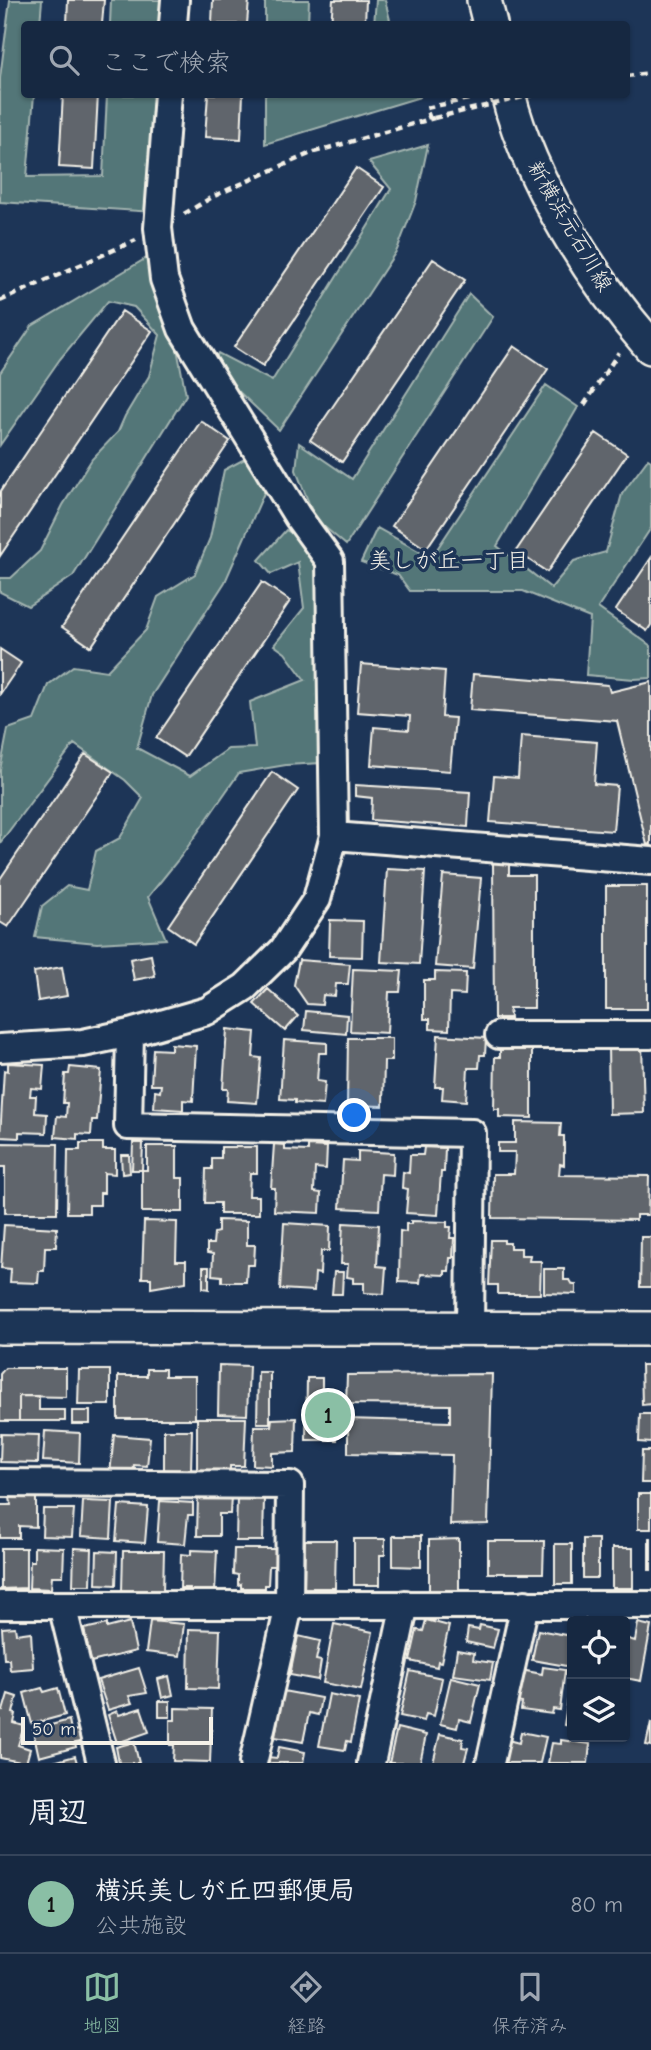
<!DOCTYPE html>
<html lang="ja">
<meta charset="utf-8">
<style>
:root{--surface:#162841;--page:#1f3048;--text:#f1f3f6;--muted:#9ea6b1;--line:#35445a;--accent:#8abfa5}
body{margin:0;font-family:"Comic Neue","Klee One",sans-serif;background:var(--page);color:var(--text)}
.controls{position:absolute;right:21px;bottom:21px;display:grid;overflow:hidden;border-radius:7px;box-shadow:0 2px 5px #0004}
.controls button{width:63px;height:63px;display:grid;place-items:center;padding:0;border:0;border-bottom:2px solid var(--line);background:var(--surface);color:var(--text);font:35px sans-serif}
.scale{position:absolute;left:21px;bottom:18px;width:192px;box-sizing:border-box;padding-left:7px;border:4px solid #f4f1e8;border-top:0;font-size:19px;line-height:24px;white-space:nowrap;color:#f4f1e8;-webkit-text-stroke:5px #1d3557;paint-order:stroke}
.you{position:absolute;left:355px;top:1116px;width:24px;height:24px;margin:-18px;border:5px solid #fff;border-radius:50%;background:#1a73e8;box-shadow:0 0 0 10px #1a73e833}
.badge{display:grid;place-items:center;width:46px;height:46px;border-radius:50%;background:var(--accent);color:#111;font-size:23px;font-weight:700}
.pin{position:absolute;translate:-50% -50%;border:4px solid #fff;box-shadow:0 2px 7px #0006}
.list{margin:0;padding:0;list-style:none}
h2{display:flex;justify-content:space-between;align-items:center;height:91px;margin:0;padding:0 28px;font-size:30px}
h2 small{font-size:23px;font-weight:400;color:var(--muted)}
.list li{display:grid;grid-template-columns:46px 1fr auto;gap:21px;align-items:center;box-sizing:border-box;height:98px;padding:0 28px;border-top:2px solid var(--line)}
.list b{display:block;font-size:26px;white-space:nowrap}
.list p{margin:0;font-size:23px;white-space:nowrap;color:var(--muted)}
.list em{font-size:23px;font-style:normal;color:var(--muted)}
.icon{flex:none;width:38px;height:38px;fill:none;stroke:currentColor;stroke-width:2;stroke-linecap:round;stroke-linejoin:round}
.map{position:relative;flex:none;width:651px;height:1763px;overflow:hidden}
.search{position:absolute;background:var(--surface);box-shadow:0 2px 5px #0004;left:21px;right:21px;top:21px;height:77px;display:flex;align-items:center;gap:18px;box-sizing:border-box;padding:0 24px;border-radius:7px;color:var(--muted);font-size:26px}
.sheet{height:189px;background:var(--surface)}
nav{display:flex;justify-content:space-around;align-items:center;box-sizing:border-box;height:98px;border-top:2px solid var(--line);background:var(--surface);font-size:19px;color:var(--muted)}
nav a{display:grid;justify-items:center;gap:4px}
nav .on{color:var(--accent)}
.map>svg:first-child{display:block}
.green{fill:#527678;stroke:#a3b4b0;stroke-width:2}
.building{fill:#61656c;stroke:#f4f1e8;stroke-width:2}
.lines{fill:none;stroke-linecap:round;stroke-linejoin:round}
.minor-casing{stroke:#f4f1e8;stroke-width:32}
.tertiary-casing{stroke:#f4f1e8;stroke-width:38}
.path{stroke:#f4f1e8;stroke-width:4.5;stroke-dasharray:7 5;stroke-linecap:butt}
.minor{stroke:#1d3557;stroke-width:26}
.tertiary{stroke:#1d3557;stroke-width:33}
.path-bridge{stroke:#f4f1e8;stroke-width:4.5;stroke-dasharray:7 5;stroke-linecap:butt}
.labels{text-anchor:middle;stroke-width:7;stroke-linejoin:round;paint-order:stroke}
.street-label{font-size:21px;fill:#f4f1e8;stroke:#1d3557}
.neighbourhood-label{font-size:23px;fill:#f4f1e8;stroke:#1d3557}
</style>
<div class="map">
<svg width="651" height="1763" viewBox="0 0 651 1763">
<rect width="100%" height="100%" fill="#1d3557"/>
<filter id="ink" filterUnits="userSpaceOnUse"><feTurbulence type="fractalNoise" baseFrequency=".0143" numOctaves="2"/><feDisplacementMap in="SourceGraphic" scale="14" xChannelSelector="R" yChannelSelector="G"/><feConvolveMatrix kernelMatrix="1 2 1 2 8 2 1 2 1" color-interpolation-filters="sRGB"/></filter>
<g filter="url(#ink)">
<path class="green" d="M10 0H42L40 24H24V94L34 95 27 177 103 176 107 95H160L154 212 0 202V78Z
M111 0H165L164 24H110Z
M265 0H309L308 24H265Z
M376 0H385L391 24H374Z
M265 95V94L420 95V97L265 144Z
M428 145 416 201 397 250 279 430 212 366 218 353 272 381 391 189 369 162Z
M150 256 174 333 186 395 73 576 28 606 0 592V578H11L40 551 63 505 92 459 118 432 125 416 149 376 160 335 134 307 108 301 60 359 0 445V373L32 326Z
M469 294 493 317 346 545 315 519 296 470 299 443 352 479Z
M546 385 578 407 497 546 551 588 574 561 606 552 622 494 648 459 651 461V528L598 608 651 646V678L634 679 586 675 590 618 523 591H410L398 575 361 562 377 528 431 558Z
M250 456 267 486 225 582 152 695 137 748 190 776 228 749 255 748 250 702 305 680 285 653 274 645 304 608 298 562 271 574 259 560 286 530 307 541 325 595 322 763 286 765 239 773 182 855 148 897 166 939 97 943 35 937 42 906 67 886 87 890 96 851 120 838 143 798 125 780 74 744 0 843V770L8 729 34 720 48 685 73 666 107 671 146 630 158 597 195 574 210 538 224 470Z"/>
<path class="building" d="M68 0H104L102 24H67Z
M213 0H249L247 24H212Z
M333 0H366L365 24H331Z
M63 94H98L94 169 59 167Z
M208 94H243L241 139 205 137Z
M356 168 384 187 263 366 234 347Z
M433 259 465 280 342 462 310 440Z
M122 311 152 331 0 556V492Z
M514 346 548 369 426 549 392 526Z
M201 421 230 441 91 647 62 627Z
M596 433 627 454 547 572 516 551Z
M651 558V625L647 631 616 610Z
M262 582 290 601 185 757 156 738Z
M0 649 21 663 0 694Z
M361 664 445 671 442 717 455 718 450 771 371 765 374 727 409 730 410 716 357 712Z
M473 674 608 685 610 692 651 682V844L647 845 617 721 470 710Z
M521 736 597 742 594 784 617 786 613 831 490 822 494 776 518 778Z
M85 754 113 772 8 927 0 922V879Z
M272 772 298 790 194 944 168 926Z
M355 785 470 792 468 827 371 820 372 798 355 796Z
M493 863H509V875H534V1008H509L510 1018H494Z
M387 869 425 871 419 964 381 962Z
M443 875 481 878 473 969 435 966Z
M606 886H647V1009H606Z
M330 920 363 921 362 957 329 956Z
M151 955 155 976 134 980 130 959Z
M299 960 350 964 348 984H336L335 996 323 995 322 1005 307 1004 294 985Z
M62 967 67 996 38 1001 34 972Z
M353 969 402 971 400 992H389L387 1033 350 1031Z
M435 972 466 973 465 995 450 994 449 1030 430 1029V1019H424V980H435Z
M268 989 298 1016 285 1031 254 1004Z
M306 1011 347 1015 346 1034 304 1030Z
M227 1029 255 1032 253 1057 261 1058 257 1103 227 1101 228 1089H223Z
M438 1035 486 1038 485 1055H480L479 1068H468L466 1101 442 1099 443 1087H435Z
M348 1038H392V1061H384L383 1106 347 1105Z
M284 1040 327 1043V1053H319L317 1081 325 1082 323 1105 295 1103V1100L280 1099Z
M642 1043 644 1113 609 1114 608 1044Z
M171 1044 196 1046 193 1101 183 1100V1110L154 1108 155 1091 160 1092 161 1085H151L153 1049 171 1050Z
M500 1046 532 1047V1118L499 1117V1109H494L495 1057H500Z
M8 1063 44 1065 42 1089 31 1088 30 1096H36L35 1113 47 1114 46 1133 19 1132V1138L0 1137 4 1070 8 1071Z
M70 1067 101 1070 97 1120H92L91 1135 77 1134V1139L55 1137 57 1116 66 1117 67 1103H63L65 1074H69Z
M515 1122 561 1123 560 1136H564V1165L560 1164 559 1175 649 1176 648 1215H636V1220L492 1218 493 1174H514L515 1152H498V1143H515Z
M0 1143 58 1144 57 1213H5V1167H0Z
M80 1143H103V1150H115V1174L104 1173V1193H100V1205H89V1213H67L68 1150H80Z
M133 1143H143L142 1170H132Z
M274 1144 285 1145V1150L308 1151V1146L327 1147 326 1169 315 1168 314 1192 321 1193 320 1213 274 1211 275 1188H271Z
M147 1146H177V1178H183V1212H142V1170H147Z
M221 1147H257V1173H250L249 1196H259V1214H220V1203H205L206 1169H212V1158H221Z
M424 1147 445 1148 444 1172H441L438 1215 406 1213 408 1189 402 1188 403 1172 409 1173 410 1155H423Z
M358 1151 394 1153 393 1175 381 1174 379 1210 340 1208 343 1160 358 1161Z
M121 1155H129L130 1173 122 1174Z
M218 1220 247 1221V1245H255L254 1265H247L246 1282H222V1276L212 1275 213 1254 207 1253V1244H213L214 1233 218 1232Z
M144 1221 177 1222 176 1261H186V1282L151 1288V1278H142Z
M411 1221 447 1222V1227H451L450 1238H454L453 1258H450L449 1271H445V1275L421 1274 420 1283 399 1282 400 1231 406 1232V1224H411Z
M284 1223 330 1226 329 1251H321L320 1274 315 1273 314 1291 280 1289Z
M343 1223 379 1225 377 1266 386 1267 384 1294 364 1293V1283H353V1278L347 1277 348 1264H341Z
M4 1225 57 1228 56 1247H45L44 1271H39L38 1283 10 1282 11 1269 1 1268Z
M641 1237H651V1287H640Z
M491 1240H504V1243H510V1248H521V1255H530L529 1261H541L540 1294H498V1285H489Z
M203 1267H209V1289L203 1288Z
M544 1269H564V1280H570L573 1285H576V1294L544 1293Z
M334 1272H343L342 1294H332Z
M219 1365 249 1366 247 1415 218 1414Z
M641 1365H651V1404L642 1405Z
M5 1368H66V1397L19 1396V1421H0V1374Z
M147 1369H165V1376H195V1419H118V1376H147Z
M79 1370H110V1405H78Z
M258 1372H270V1423H257Z
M492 1374 488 1524 450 1525 452 1455 348 1453V1419L450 1422V1405L346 1404 347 1375Z
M307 1378H322V1390H337V1440H306Z
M19 1396H39V1410H65V1421H19Z
M72 1411H90V1424H72Z
M640 1414H651V1443L639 1442Z
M197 1418H246L244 1466H230V1475L197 1474Z
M296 1418 295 1452 272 1453V1466L253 1465 254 1426H271L272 1419Z
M164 1430H192L191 1471H164Z
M45 1431 80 1433 79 1463 43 1461Z
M1 1434 39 1435 38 1463 0 1462Z
M114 1435 150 1438 147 1466 134 1465 133 1476 110 1474Z
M642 1451H651V1483H641Z
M638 1494H651V1529H638Z
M198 1495 231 1496 230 1514H219V1536H197Z
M10 1497 36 1498V1527L19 1526V1538H0V1505H11Z
M237 1497 264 1498 263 1541H236Z
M83 1501 113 1502 111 1538 81 1536Z
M160 1501 193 1503V1515H188L185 1544 157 1542Z
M119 1505 148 1507 145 1543 116 1541Z
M43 1509H74L72 1537 42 1536Z
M393 1536H421V1567L393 1566Z
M649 1538H651V1570H649Z
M354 1539H385V1555H380V1585H354Z
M459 1539V1591L429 1592V1540Z
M583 1539H598V1578H583Z
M305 1540H336L335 1588H304Z
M488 1541H544L543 1573H488Z
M555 1544H572V1584H555Z
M34 1547 64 1548 63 1576H52L51 1589 29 1588 30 1561H34Z
M1 1548H26V1588L1 1589Z
M74 1548 92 1549 91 1585H73Z
M612 1548H633V1588H612Z
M234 1549H277L276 1566H269L268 1585H265V1588H241V1584L238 1585V1575L233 1574Z
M191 1550 217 1551 215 1592H190V1588H180L181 1554 191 1555Z
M97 1551 117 1552 116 1585 96 1584Z
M123 1551H164L163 1592 122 1591Z
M426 1620 449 1626 441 1662 438 1661 437 1667 410 1661 417 1630 423 1631Z
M150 1621 184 1624 180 1656 146 1652Z
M130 1622 136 1651 91 1662 84 1629 107 1624V1628Z
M638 1623 651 1626 641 1681 625 1678V1638L635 1641Z
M334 1624 373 1632 361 1690 323 1683Z
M480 1625 498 1629 493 1648 466 1642 468 1628 479 1630Z
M15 1627 16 1634 31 1632 33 1668 10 1670 9 1659H4L2 1628Z
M189 1629 220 1630 218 1689 188 1688Z
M538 1630 572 1636V1667L532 1660Z
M298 1636 320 1641 316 1660 321 1661 318 1680 290 1675Z
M457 1650 474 1653 473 1660 493 1663 490 1680 453 1675Z
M543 1667 565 1670 560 1710 553 1709 552 1714 521 1710 522 1703 517 1702 521 1670 542 1674Z
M139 1668 147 1693 129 1696 132 1703 108 1710 98 1680Z
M410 1671 442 1678 434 1716 426 1714 424 1721 400 1716Z
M169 1676 173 1695 162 1698 158 1679Z
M451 1677 480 1684 471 1722 459 1719 457 1728 440 1724Z
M571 1679H572V1727L564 1725Z
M42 1688 44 1692 58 1688 65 1715 32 1724 24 1693Z
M283 1691 321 1698 318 1715 309 1713 303 1742 275 1737Z
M8 1694 17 1697 13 1713 16 1714 14 1723 24 1726 18 1745 30 1749 26 1763 0 1758V1710L3 1711Z
M329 1694 359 1700 351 1742 347 1741 345 1750 319 1746Z
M159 1701H170V1717H159Z
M141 1708 149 1732 117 1743 108 1715 117 1711 119 1715Z
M175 1708 212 1709 210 1762 173 1761 174 1745H170V1720H175Z
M69 1720 71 1731 78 1730 81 1742 75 1743 76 1747 39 1757 33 1730Z
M651 1722V1746L646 1745Z
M397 1728 426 1735 420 1763H389Z
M521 1732 546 1737 540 1763H503L508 1740 519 1743Z
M440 1734 463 1739 462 1747 468 1748 464 1763H433Z
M561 1740 590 1744 588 1763H548L552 1743 561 1744Z
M134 1742 139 1763H119L116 1747Z
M279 1747 305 1752 303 1763H267L268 1757 277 1758Z
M75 1756 77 1763H50Z"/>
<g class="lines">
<defs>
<path id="minor" d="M173 24 175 0
M168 94 158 228 164 279 182 329 298 517 330 561 334 836
M130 1033 128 1126 472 1133 470 1330
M499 1035H651
M0 1048 83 1043 130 1033 207 1011 245 987 283 950 317 899 334 836 651 861
M0 1483 290 1485 289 1606 253 1763
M0 1605H651
M62 1605 101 1763
M371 1763 405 1604
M490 1763 525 1604"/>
<path id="tertiary" d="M484 0 490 24
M508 94C530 182 592 280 651 347
M0 1327 651 1329"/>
</defs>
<use href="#minor" class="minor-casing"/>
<use href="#tertiary" class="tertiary-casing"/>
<path class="path" d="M626 76 651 73
M430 119 426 108 482 96
M184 214 214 196 311 153 434 118
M0 301 136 240
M584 405 619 352"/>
<use href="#minor" class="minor"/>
<use href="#tertiary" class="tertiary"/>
<path class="path-bridge" d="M434 118 536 94"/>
</g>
</g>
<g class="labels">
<g class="street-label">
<text transform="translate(570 226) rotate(60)" y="7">新横浜元石川線</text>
</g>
<g class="neighbourhood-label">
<text x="449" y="568">美しが丘一丁目</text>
</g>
</g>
</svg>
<div class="controls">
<button><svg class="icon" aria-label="locate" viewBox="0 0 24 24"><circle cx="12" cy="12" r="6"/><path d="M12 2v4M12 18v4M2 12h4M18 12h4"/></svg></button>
<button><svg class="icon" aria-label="layers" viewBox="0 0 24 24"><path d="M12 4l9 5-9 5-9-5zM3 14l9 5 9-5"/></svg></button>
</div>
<div class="scale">50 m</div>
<div class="you"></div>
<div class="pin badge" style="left:328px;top:1415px">1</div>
<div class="search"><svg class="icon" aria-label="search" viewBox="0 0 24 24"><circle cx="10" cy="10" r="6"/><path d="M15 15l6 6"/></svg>ここで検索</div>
</div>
<section class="sheet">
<h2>周辺<small></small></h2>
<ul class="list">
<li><span class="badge">1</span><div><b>横浜美しが丘四郵便局</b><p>公共施設</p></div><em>80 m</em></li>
</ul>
</section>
<nav>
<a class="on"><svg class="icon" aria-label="map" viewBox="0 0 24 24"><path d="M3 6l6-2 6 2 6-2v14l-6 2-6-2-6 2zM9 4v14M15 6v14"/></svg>地図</a>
<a><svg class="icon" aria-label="directions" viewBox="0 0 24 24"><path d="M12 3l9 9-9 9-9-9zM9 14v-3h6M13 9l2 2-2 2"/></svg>経路</a>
<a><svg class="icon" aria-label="saved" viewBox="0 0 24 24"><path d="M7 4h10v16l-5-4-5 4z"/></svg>保存済み</a>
</nav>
